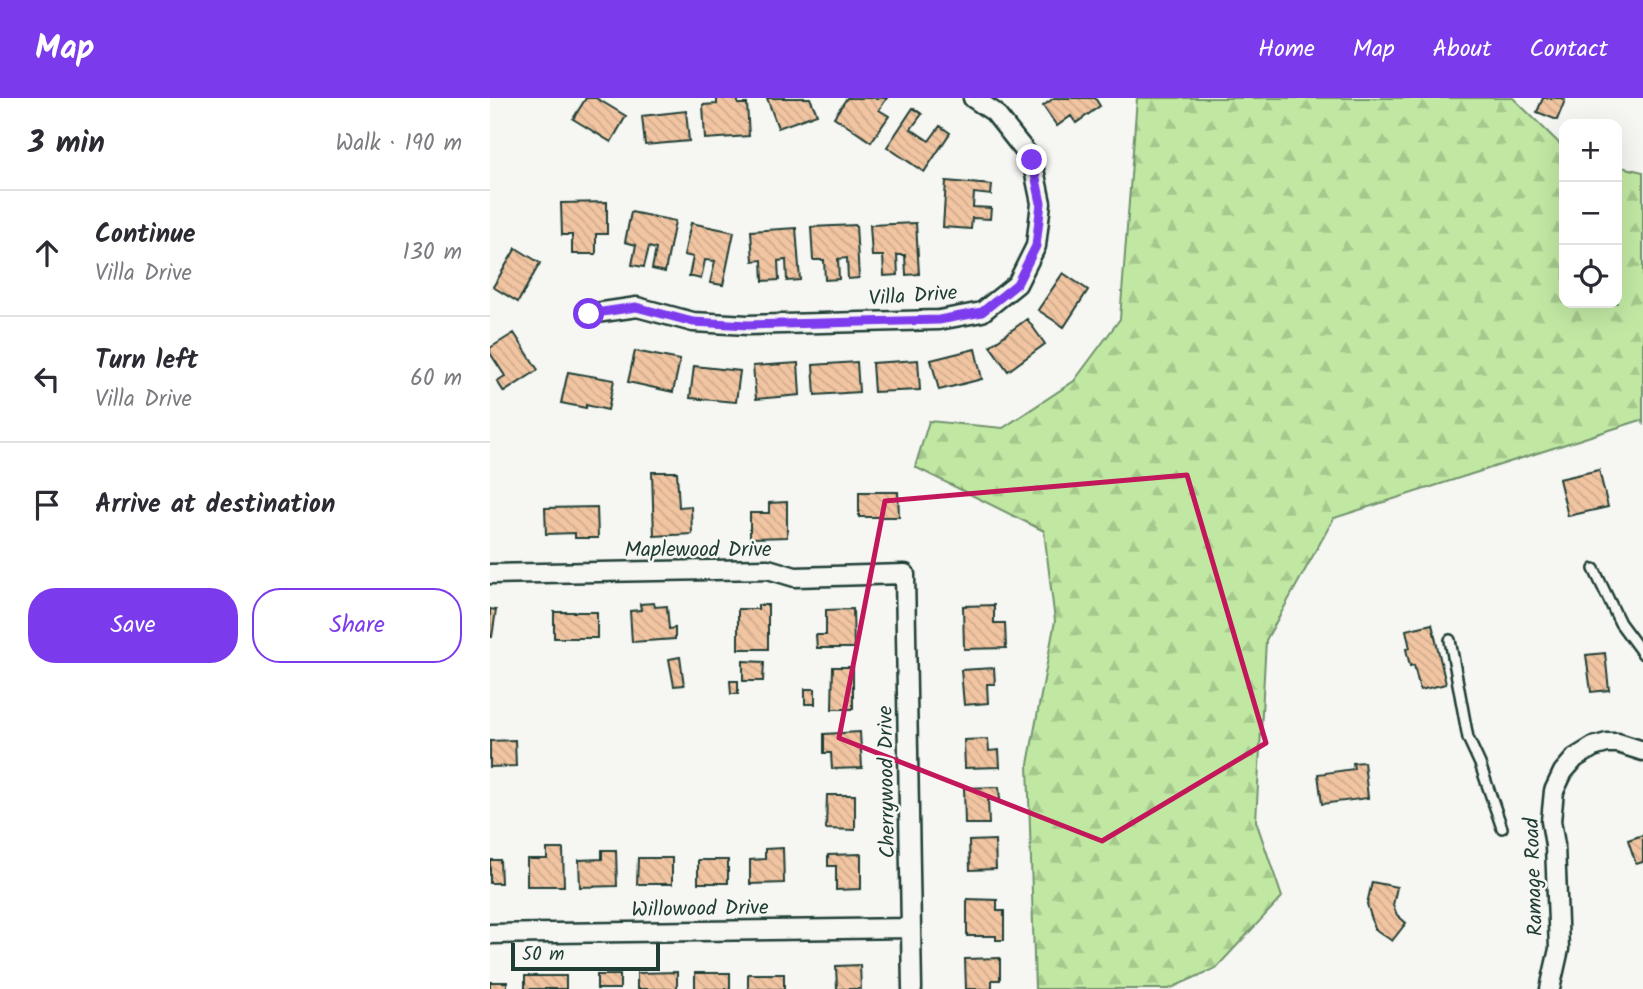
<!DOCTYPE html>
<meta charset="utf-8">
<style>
:root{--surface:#fff;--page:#f7f7f7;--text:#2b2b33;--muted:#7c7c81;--line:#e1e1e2;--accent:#7c3aed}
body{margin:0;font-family:Kalam,sans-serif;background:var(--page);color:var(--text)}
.controls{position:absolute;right:21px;top:21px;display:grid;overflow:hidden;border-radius:14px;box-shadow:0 7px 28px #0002}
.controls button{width:63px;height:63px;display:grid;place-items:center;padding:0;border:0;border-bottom:2px solid var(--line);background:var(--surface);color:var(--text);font:35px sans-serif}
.scale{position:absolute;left:21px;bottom:18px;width:149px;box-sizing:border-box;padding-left:7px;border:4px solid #1f3d34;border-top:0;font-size:19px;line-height:24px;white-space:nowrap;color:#1f3d34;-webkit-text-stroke:5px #f6f6f2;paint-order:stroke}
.stop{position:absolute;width:21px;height:21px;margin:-16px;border:5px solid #7c3aed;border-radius:50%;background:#fff}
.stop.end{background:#7c3aed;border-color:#fff;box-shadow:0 2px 7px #0008}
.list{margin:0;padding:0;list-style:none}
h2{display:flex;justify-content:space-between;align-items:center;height:91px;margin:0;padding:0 28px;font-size:30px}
h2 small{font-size:23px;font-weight:400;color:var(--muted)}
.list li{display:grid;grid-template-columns:46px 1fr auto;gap:21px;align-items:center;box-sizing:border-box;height:126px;padding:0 28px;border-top:2px solid var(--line)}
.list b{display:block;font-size:26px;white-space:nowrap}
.list p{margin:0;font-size:23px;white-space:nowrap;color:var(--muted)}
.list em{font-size:23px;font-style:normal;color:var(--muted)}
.actions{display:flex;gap:14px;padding:21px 28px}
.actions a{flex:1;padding:16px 0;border:2px solid var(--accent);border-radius:28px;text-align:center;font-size:24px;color:var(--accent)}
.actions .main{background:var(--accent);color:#fff}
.icon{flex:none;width:38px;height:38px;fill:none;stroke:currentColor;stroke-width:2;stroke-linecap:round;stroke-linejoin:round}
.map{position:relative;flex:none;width:1153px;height:891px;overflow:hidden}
header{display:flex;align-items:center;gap:42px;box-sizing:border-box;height:98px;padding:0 35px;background:var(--accent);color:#fff}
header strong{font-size:33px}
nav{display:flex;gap:38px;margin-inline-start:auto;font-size:24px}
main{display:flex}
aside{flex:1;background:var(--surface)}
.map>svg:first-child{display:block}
.forest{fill:url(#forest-firs);stroke:#70926c;stroke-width:2}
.building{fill:url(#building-back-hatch);stroke:#1f3d34;stroke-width:2}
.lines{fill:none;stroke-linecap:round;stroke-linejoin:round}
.service-casing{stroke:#1f3d34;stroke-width:14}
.minor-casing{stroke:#1f3d34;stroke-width:23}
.service{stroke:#f6f6f2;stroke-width:9}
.minor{stroke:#f6f6f2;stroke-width:18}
.route{stroke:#7c3aed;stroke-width:9}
.marked{fill:none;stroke:#c2185b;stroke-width:5;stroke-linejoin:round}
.labels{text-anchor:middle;stroke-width:5;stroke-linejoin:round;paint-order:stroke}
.street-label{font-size:21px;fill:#1f3d34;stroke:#f6f6f2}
</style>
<header>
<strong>Map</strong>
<nav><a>Home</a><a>Map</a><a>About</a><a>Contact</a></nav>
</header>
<main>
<aside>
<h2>3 min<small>Walk · 190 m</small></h2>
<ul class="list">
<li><svg class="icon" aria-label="ahead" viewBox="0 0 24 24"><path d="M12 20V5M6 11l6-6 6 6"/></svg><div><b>Continue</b><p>Villa Drive</p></div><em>130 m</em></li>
<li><svg class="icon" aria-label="left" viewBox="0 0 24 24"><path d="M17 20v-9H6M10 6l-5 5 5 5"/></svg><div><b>Turn left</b><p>Villa Drive</p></div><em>60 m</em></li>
<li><svg class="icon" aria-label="arrive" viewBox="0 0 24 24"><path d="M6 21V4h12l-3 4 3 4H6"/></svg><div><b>Arrive at destination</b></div></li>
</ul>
<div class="actions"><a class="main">Save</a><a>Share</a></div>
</aside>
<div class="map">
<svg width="1153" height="891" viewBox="0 0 1153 891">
<defs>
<pattern id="forest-firs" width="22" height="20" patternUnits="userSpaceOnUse" patternTransform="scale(1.75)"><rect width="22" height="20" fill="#c1e8a3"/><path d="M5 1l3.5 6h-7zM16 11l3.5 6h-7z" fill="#a5c88d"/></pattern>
<pattern id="building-back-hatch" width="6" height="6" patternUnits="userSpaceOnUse" patternTransform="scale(1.75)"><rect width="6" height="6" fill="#f2c5a2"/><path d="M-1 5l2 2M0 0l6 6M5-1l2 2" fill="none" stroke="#cfaa8c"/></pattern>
</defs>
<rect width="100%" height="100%" fill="#f6f6f2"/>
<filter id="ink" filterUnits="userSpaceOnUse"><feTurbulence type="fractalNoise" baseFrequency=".0143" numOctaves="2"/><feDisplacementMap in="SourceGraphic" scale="14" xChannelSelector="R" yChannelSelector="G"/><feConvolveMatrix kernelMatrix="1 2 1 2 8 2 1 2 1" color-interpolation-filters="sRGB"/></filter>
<g filter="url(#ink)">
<path class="forest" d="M647 0H1023L1074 50V205H1127V68L1153 74V325L1151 322 844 420 776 542 766 723 792 799 726 870 679 891H545L538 666 565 523 554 433 425 369 439 323 513 330 584 283 630 221Z"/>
<path class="building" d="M96 0H106L136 18 121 44 83 21Z
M227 0H248V6H257L259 38 215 41 213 7 227 6Z
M277 0H320L327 16 288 30Z
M357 0H397L389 12 399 18 381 44 344 19Z
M564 0H605L610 8 586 25 581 18 567 28 553 8Z
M1053 0H1071L1075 2 1067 22 1047 14Z
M423 10 432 16 421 31 439 43 450 28 460 35 434 74 397 49Z
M196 13 199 43 155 47 152 18Z
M456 83 502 87 501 97 484 95 483 109 501 110 500 121 482 120 481 131 453 129Z
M117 104V136H106V156H82V137H72L71 105Z
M141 114 185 123 175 174 162 171 166 151 159 149 154 169 142 167 146 147 135 144Z
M201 125 244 134 233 187 220 185 225 163 215 162 211 181 199 178 203 159 194 157Z
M426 125 429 176 416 177 415 157H407L408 177 394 178 393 158H382L380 127Z
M366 127 369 180 358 181 357 160 348 161 349 181 335 182 334 162H323L321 129Z
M306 130 310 182 297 183 296 162 288 163 289 182 273 183 272 162 263 163 261 133Z
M26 150 50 165 28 204 3 189Z
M573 175 598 192 574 229 548 212Z
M537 221 555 246 518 273 500 248Z
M24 235 48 272 14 294 7 283 15 278 0 255V250Z
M485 251 492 281 449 292 441 262Z
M145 253 190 262 183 294 138 284Z
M428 262 430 292 384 294 382 265Z
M367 264 369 294 325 297 323 267Z
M308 265 310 297 266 301 263 268Z
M204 268 250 273 246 304 200 300Z
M78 274 124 282 118 312 96 307V310L71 305Z
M1109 372 1118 409 1078 418 1069 381Z
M162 374H187L189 409 201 408 202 436 164 438Z
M369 394H408L409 419H369Z
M297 404V439L260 440V415H279V405Z
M107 409 108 440H85V435L56 436 55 410Z
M164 505 165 509 177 508 179 531 185 530V541L142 544 140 513 151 512 150 506Z
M268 507H278V551H248V511H268Z
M504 507V525H515L516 550 474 551 473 508Z
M0 511 6 512 2 539H0Z
M363 511 364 550H327L326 537H336V512Z
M64 514H107V540H64Z
M942 526 956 586 930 592 924 567 920 568 916 551 920 550 916 532Z
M1115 555 1119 592 1101 594 1096 557Z
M190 559 194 587 184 588 179 561Z
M253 563 274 564 273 583H253Z
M343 569H363V611H342Z
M504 570 505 586H497L498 605 474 607 471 572Z
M240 583H248V596H241Z
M315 591H325V606H315Z
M370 634 372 670 342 671 341 655H334V636Z
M498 641 499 653 509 652 510 669 475 670 474 642Z
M25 642 26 668 0 669V643Z
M874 664 878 700 832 706 828 676 864 671 863 665Z
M509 689 510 702H498L499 726H475L474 690Z
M337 697H365V732L336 731Z
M1153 737V764L1146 766 1138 742Z
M505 742 506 771 480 772 479 743Z
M293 750 294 785 260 786V762L275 761V751Z
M57 751H73L74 788H37V761H57Z
M112 752H126L127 788 90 789 89 762 112 761Z
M371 756V791L346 792V768H338V757Z
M148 760H182V786H147Z
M0 762H10L11 785H0Z
M208 762H238V785H208Z
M882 784 907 789 903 807 907 817 916 825 902 843 885 831 877 806Z
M477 801 507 802V813H514V842H506V838H477Z
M510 860V882H502V891H476L475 861Z
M370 867 371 891H347L346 868Z
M187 874V891H147V875Z
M205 875H240V891H205Z
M258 876H294V891H258Z
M107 877H130V891H107Z
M35 878H76V891H35Z
M0 884H17V891H0Z"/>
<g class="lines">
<defs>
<path id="service" d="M1104 471 1130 525 1153 556
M960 542 978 640 990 666 1012 730"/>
<path id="minor" d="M99 216 147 209 203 224 258 227 449 222 492 214 527 186 546 148 551 105 542 62 504 14 483 0
M0 476 278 471 305 479 415 476 422 891
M0 836 421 830
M1060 891 1069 851 1065 747 1061 723 1064 693 1073 674 1085 660 1103 649 1117 645H1128L1153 653"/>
</defs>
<use href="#service" class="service-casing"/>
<use href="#minor" class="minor-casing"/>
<use href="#service" class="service"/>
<use href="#minor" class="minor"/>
</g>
</g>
<g class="lines" filter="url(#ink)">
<path class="route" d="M99 216 146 209 203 224 258 227 449 222 492 214 527 186 546 148 551 105 542 62"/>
</g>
<path class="marked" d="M697 377 776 645 612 743 349 640 395 403Z"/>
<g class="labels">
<g class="street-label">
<text transform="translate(423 197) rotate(-4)" y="7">Villa Drive</text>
<text x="208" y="458">Maplewood Drive</text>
<text transform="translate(396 684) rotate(-91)" y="7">Cherrywood Drive</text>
<text transform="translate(1043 779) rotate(-92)" y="7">Ramage Road</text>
<text transform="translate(210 810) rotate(-1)" y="7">Willowood Drive</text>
</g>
</g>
</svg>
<div class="controls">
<button>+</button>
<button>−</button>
<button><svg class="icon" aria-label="locate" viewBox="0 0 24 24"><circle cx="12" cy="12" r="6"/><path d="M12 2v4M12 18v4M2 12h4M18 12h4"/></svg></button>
</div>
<div class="scale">50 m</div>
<div class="stop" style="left:99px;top:216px"></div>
<div class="stop end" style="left:542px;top:62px"></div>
</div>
</main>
